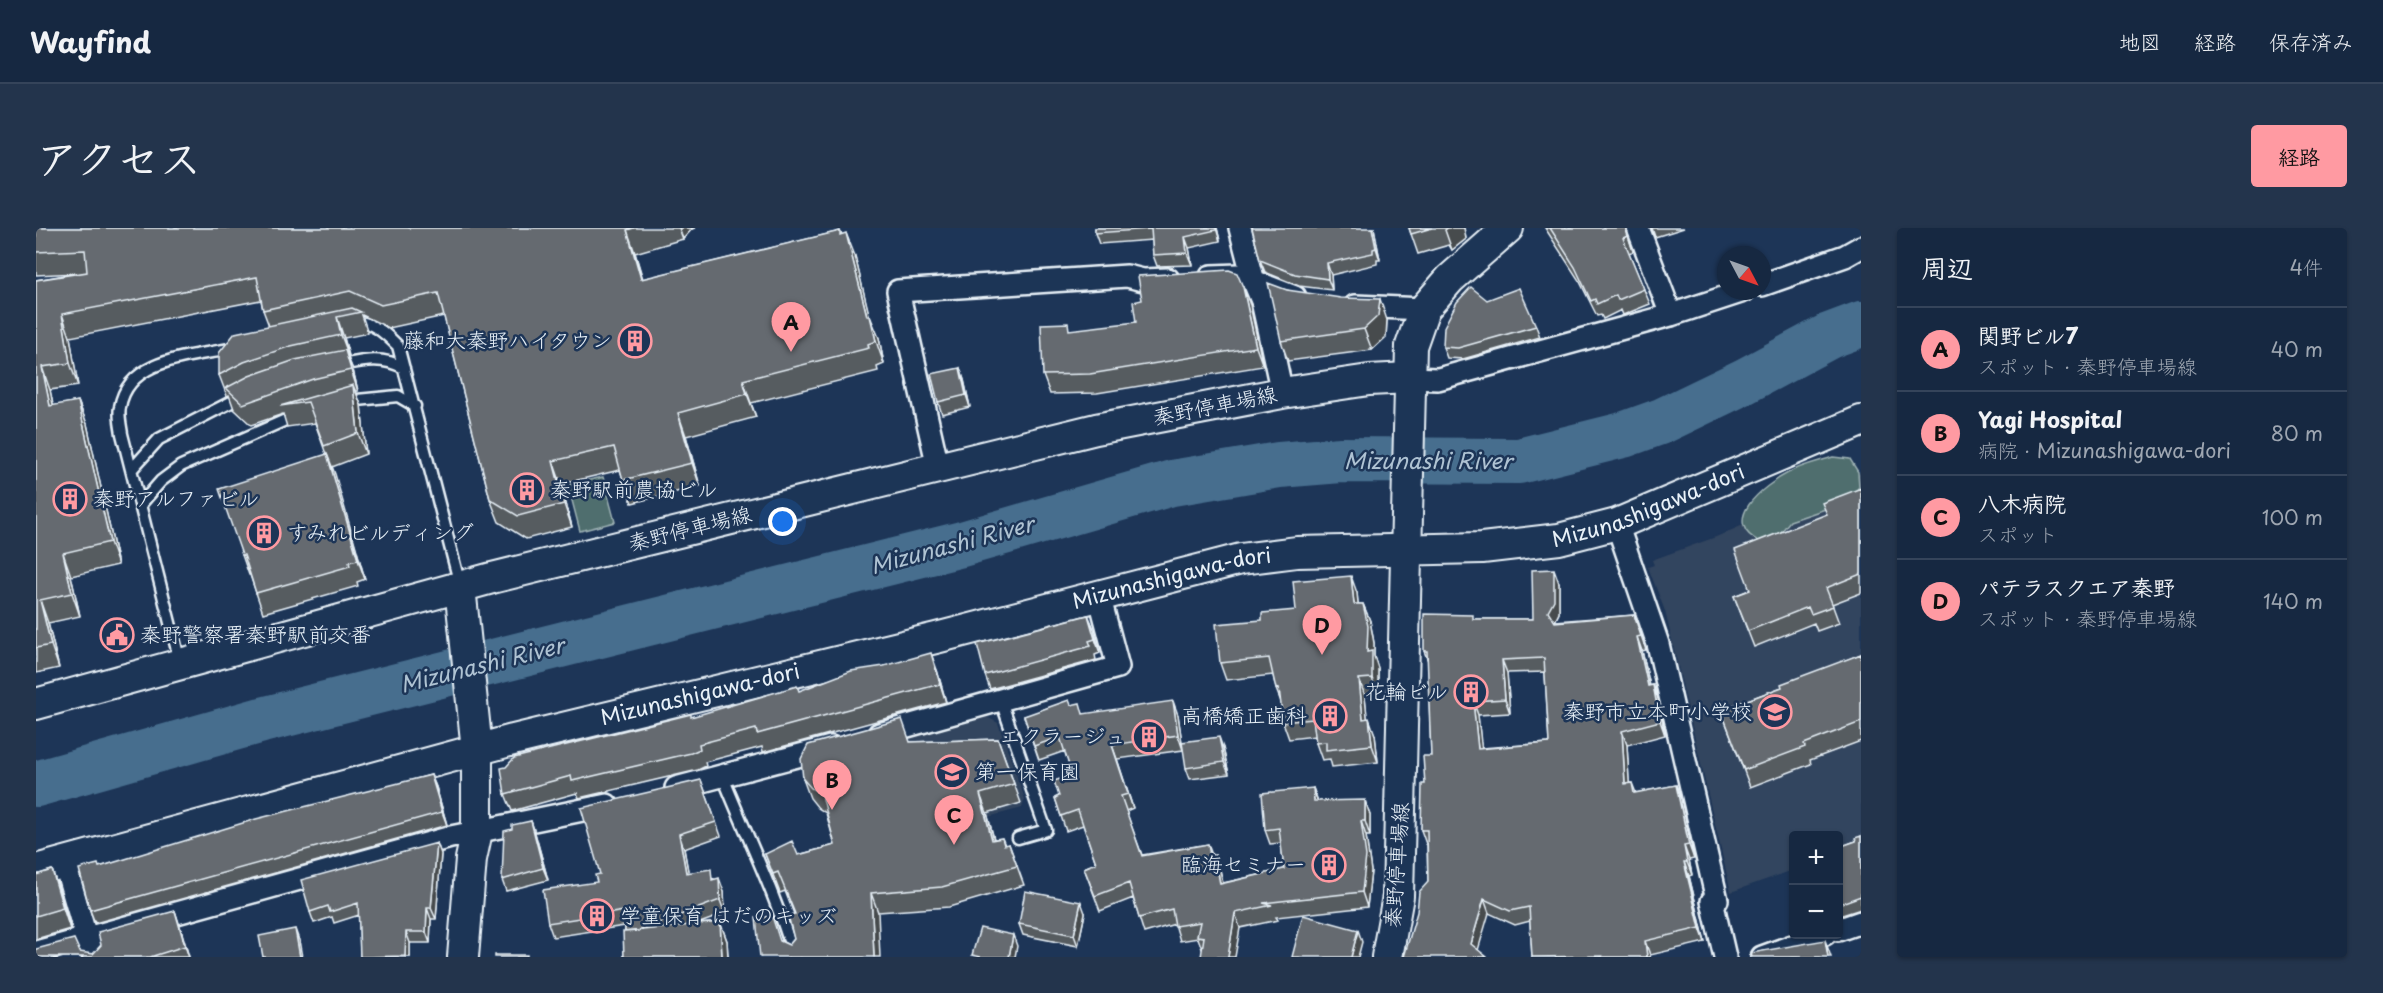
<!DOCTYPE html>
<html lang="ja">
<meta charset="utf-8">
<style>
:root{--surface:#162841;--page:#23344c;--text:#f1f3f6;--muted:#9ea6b1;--line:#35445a;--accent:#ff9aa2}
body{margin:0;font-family:"Playpen Sans","Klee One",sans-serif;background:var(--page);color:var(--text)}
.controls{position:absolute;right:18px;bottom:18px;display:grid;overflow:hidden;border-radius:6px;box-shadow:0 2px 4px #0004}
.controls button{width:54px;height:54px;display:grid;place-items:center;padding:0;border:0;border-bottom:2px solid var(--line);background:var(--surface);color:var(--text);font:30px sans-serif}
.compass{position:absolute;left:1681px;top:18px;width:54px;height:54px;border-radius:50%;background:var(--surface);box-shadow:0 2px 4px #0004;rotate:131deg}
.you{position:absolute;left:747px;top:294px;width:21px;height:21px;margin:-15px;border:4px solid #fff;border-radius:50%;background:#1a73e8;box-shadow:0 0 0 9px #1a73e833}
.badge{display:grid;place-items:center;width:39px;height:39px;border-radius:50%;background:var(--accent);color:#111;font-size:20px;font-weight:700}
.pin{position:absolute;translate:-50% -50px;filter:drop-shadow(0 2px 3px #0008)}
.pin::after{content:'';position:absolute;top:32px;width:21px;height:18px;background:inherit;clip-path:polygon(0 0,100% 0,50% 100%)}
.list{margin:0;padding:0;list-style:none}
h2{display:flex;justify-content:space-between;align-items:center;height:78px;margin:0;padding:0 24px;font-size:26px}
h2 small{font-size:20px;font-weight:400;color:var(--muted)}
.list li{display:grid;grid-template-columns:39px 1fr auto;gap:18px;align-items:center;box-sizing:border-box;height:84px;padding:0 24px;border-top:2px solid var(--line)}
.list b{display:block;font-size:22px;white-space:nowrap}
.list p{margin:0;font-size:20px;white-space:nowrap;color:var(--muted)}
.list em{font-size:20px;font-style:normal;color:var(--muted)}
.map{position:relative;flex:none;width:1825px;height:729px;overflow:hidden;border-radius:6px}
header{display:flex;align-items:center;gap:36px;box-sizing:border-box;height:84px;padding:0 30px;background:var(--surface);border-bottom:2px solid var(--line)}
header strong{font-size:28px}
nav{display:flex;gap:33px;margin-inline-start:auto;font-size:21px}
.intro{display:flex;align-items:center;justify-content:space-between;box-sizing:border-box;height:144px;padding:0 36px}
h1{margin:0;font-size:42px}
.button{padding:15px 27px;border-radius:6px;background:var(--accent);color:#111;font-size:21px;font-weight:700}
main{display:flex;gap:36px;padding:0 36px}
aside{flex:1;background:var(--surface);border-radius:6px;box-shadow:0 2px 4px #0004}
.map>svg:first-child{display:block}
.built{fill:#33455e}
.green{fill:#4f6e6e;stroke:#9cb0b3;stroke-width:1.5}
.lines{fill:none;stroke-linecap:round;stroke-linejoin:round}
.river{stroke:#466e8e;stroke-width:46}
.lane-casing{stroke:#e8f1f8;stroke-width:15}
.street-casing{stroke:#e8f1f8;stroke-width:26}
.secondary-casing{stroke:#e8f1f8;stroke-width:34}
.lane{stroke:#1d3557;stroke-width:10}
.street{stroke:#1d3557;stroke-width:21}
.secondary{stroke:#1d3557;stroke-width:30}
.wall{fill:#575c60;stroke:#e8f1f8;stroke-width:1.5;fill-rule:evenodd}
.shaded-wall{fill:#474b4e;stroke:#e8f1f8;stroke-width:1.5}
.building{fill:#656b70;stroke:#e8f1f8;stroke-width:1.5;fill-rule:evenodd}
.labels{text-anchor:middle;stroke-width:5;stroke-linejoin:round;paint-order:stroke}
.poi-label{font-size:21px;fill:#e8f1f8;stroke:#1d3557;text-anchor:end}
.street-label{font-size:21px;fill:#e8f1f8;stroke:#1d3557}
.water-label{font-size:22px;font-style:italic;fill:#afc3d3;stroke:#1d3557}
</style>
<header>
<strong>Wayfind</strong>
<nav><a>地図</a><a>経路</a><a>保存済み</a></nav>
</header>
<div class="intro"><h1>アクセス</h1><a class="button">経路</a></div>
<main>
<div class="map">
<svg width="1825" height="729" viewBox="0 0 1825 729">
<rect width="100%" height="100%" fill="#1d3557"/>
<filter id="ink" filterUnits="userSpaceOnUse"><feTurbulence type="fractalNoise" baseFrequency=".0167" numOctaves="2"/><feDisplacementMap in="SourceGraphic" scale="12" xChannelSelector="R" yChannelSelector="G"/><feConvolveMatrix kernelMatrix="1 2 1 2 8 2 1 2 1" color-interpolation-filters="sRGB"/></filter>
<g filter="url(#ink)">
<path class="built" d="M1825 245V617L1803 626 1802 608H1758L1757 642 1695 664 1629 383 1612 339 1618 337 1616 332 1680 309Z
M951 489 962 495 989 571 986 580 871 610 845 518Z"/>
<path class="green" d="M1797 229 1814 231 1822 244 1823 259 1810 274 1754 293 1745 304 1726 315C1681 294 1727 258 1752 245 1765 237 1782 234 1797 229Z
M567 249 579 294 544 303 532 257Z"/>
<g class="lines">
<path class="river" d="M0 556 226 492 926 316 1136 255 1243 237 1305 232 1483 233 1587 207 1626 193 1709 153 1793 108 1825 96"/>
<defs>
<path id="lane" d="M316 95C335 91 349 105 362 118L424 357
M301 138C326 133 345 127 368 140
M311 173 362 168 379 178
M96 241 123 211 207 168
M105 276 125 253 145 238 261 187
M144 434 86 206C85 198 82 187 84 179 92 129 158 129 198 120
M965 473 1010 602 982 610
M687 549C711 609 740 667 758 729"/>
<path id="street" d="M1204 0 1218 54 1226 73 1246 165
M1602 0 1635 87
M1175 48 1202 47 1259 69
M1726 57 1809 28 1825 19
M1319 78 1388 81
M1373 150 1402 151 1635 87 1708 63
M902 239 862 63 1091 48 1107 52 1132 51
M1581 296 1622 416 1681 672 1676 673 1689 729
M843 506 1082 439 1063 367
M640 560 795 519
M28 633 50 709 58 729
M1802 702 1825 694
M0 724 415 609 571 577
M1726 729 1789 706"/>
<g id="secondary">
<path d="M424 359 441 522V603L435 631 427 729"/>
<path d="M0 476 456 350 1060 201 1246 165 1333 152 1373 150"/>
<path id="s1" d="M0 642 477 512 900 410 1205 331 1261 324 1446 320 1523 311 1581 296 1825 193"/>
<path d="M1351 729 1362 668 1375 118 1388 81 1414 51 1472 0"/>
</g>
</defs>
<use href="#lane" class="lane-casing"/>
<use href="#street" class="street-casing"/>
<use href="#secondary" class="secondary-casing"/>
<use href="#lane" class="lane"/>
<use href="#street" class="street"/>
<use href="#secondary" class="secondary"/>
</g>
<path class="wall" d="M0 0H659L656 1 647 11 599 25 607 51 804 3 819 28 833 88 843 110 848 136 841 139 842 143 715 175 720 189 650 208 664 258 596 275 584 242 525 256 536 299 490 311 463 294 454 271 408 88 353 100 326 87 332 105 308 110 313 128H311L317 142 322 163H320L325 177 330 226 296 239 329 351 321 354 322 358 227 385 214 347H213L206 327 290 226 279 195 251 199 247 186 215 197 198 181 193 167 191 168 183 147 233 98 227 82 225 72 34 109 42 158 14 162 17 178 42 173 51 196 82 337 35 348 44 388 12 395 23 440 0 445V52L41 45 0 47Z
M1059 0H1181L1184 13 1153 20 1156 37 1121 38 1117 27 1116 12 1063 16 1059 5Z
M1338 0 1344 32H1341V36L1295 47 1296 62 1263 58 1229 44 1224 32Z
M1373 0H1428L1430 11 1416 22 1413 17 1382 26Z
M1509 0H1590L1597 23 1593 25 1614 76 1587 87 1585 82 1567 91 1565 87 1561 88 1544 54Z
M1616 0H1648L1619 9Z
M1207 59 1214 77 1227 138 1061 165 1014 166 1007 147 1100 94Z
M1251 62 1351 92 1350 109 1336 122 1252 133 1245 113Z
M1451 72 1500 98 1504 109 1427 131 1411 130 1407 119Z
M924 140 928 152 934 179 906 186 902 174Z
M1825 260V365L1796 376 1803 395 1781 403 1778 395 1718 419 1698 368 1713 362 1790 287Z
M1523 355V385L1519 393 1598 387 1610 422 1606 423 1614 458 1617 457 1622 471 1629 507 1591 517 1593 555H1596L1600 565 1640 557 1645 571 1658 631 1653 632 1656 647 1653 648 1669 714 1614 727V729H1496L1494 693 1479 697 1453 685 1368 729 1392 654 1391 616H1390L1385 602 1389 556 1395 528 1392 433 1388 423 1438 391H1497ZM1509 444 1513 515 1445 520 1442 487 1474 485 1471 445Z
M1321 365 1322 376H1327L1334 393 1338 415V428L1342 440V467L1329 468 1331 490 1339 507 1342 534 1296 539 1294 531 1286 532 1280 515 1279 508 1253 511 1247 494 1245 474 1240 461 1237 447 1190 452 1184 435 1226 392Z
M1052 387 1058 401 1064 425 1059 427 1060 432 954 461 949 447Z
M1825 426V513L1774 532 1775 536 1714 559 1685 482 1746 459Z
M901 442 910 474 727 524 726 519 669 534 670 538 662 542 543 570 541 565 476 583 469 566 656 489 763 463Z
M1035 477 1048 486 1142 487 1147 522 1081 531 1097 580 1090 583 1106 627 1172 616 1176 627 1184 642 1187 655 1248 641 1245 615 1234 616 1229 602 1277 560 1282 573 1334 587V608H1330L1335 643 1331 679 1240 689 1242 692 1204 700 1166 721 1162 710 1144 713 1139 696 1108 705 1097 670 1064 683 1048 640 1060 635 1047 597 1030 603 1019 570 1023 568 1036 547 1029 523 1003 532 988 488Z
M962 511 985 575 951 585 958 611 966 610 969 617 973 616 988 657 913 679 842 684 724 729 745 713 753 717 758 711V686L749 663 744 665 729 626 762 627 799 617 790 585 782 580 774 570 767 551 874 514Z
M1187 520 1193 546 1154 551 1150 540Z
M395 547 400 559 411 597 59 695 54 682 63 639Z
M665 552 685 608 648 621 652 644 678 651 688 664 689 686 661 696 684 694 691 713 692 729H588L589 698 517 709 512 695 561 654 564 646Z
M495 593 499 605 512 652 470 663 466 652 476 601Z
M1825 608V681L1803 688V619L1820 613Z
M401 615 405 626 400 691H395L394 715H374V729H324L323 687 298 695 296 689 278 695 274 684Z
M16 642 23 663 34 701 0 711V647Z
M139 683 153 729H0L57 726Z
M1049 685 1042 718 987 707 983 696Z"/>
<path class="shaded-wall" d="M643 0H656V1L647 11Z
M1180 0H1181L1184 13Z
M1336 0H1338L1344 32 1340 20Z
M1412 0H1428L1430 11 1416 22 1409 2Z
M1589 0H1590L1597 23 1592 8Z
M591 2 599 25 613 74 605 51Z
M810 5 819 28 839 111 831 88Z
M1149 9 1153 20 1156 37 1151 25Z
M1291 35 1295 47 1296 62 1292 51Z
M1207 59 1214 77 1227 138 1220 119Z
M1344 71 1351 92 1350 109 1336 122 1328 101Z
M26 86 34 109 42 158 34 135Z
M834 88 843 110 848 136 840 113Z
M301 89 308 110 313 128 305 107Z
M309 122 317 142 322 163 315 142Z
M6 139 14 162 22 201 14 178Z
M924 140 928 152 934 179 930 167Z
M707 152 715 175 720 189 711 166Z
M317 157 325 177 330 226 322 205Z
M42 173 51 196 82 337 74 314Z
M642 185 650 208 664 258 656 235Z
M291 226 299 246 329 351 322 332Z
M517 233 525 256 536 299 528 276Z
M27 325 35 348 44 388 36 365Z
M1518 341 1523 355V385L1517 397 1512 383Z
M1315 348 1321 365 1324 394 1318 376Z
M4 372 12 395 23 440 15 417Z
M1327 376 1334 393 1338 415V428L1342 440V467L1336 450 1331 424Z
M1052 387 1058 401 1064 425 1059 411Z
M1601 409 1606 423 1617 472 1612 458Z
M895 425 901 442 910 474 904 456Z
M1466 432 1471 445 1474 485 1469 471Z
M1323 451 1329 468 1333 508 1327 491Z
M1617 457 1622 471 1629 507 1624 493Z
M1137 473 1142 487 1147 522 1142 507Z
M1437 473 1442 487 1447 534 1442 521Z
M1333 490 1339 507 1342 534 1336 517Z
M1586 503 1591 517 1594 569 1589 556Z
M1183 509 1187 520 1193 546 1188 534Z
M1076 517 1081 531 1097 580 1092 566Z
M395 547 400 559 411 597 406 584Z
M1640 557 1645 571 1658 631 1653 617Z
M1277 560 1282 575 1278 573Z
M944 566 951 585 963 631 956 612Z
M1329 572 1334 587V608L1329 593Z
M495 593 499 605 512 652 507 640Z
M1325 593 1330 608 1335 643 1331 679 1326 664Z
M643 606 648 621 655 659 650 645Z
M401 615 405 626 400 691 395 680Z
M1648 618 1653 632 1656 647 1651 634Z
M1179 627 1184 642 1190 670 1184 656Z
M1648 634 1653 648 1669 714 1664 700Z
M16 642 23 663 34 701 27 680Z
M683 650 688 664 689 686 684 672Z
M835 665 842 684 844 729H838Z
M1448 671 1453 685 1440 729 1435 716Z
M1045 674 1049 685 1042 718 1038 707Z
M391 680 395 691 394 715 390 704Z
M139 683 144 698 153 729 149 718Z
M1199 685 1204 700 1199 729H1192Z
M684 694 691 713 692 729H686Z
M259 701 263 712 266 729H264Z
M1322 702 1326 714 1322 729H1315Z
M370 704 374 715V729H370L369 728Z
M977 707 981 718 979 729H973Z
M1789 712 1795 729H1792Z
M1609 713 1614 727V729H1611Z"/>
<path class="building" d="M0 0H598L591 2 605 51 804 3V7L810 5 831 88H834L840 113 832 116 833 120 707 152 711 166 642 185 656 235 587 252 578 219 517 233 528 276 482 288 454 271 402 65 345 77 314 63 227 82 221 49 26 86 34 135 6 139 14 178 42 173 74 314 27 325 36 365 4 372 15 417 0 420V52L51 44 49 22 0 24Z
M1059 0H1180V2L1149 9 1151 25 1117 27 1115 1 1059 5Z
M1216 0H1336L1340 20 1337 21V25L1291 35 1292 51 1259 46 1224 32Z
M1373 0H1396L1375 6Z
M1514 0H1589L1592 8 1587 10 1608 61 1582 72 1580 67 1561 76 1559 71 1555 73 1539 39Z
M1193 42 1201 45 1207 59 1220 119 1054 146 1007 147 1005 96 1032 95 1033 102 1100 94 1097 74 1106 72 1102 48Z
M1232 55 1251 62 1305 70 1344 71 1342 88 1328 101 1245 113Z
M1435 59 1451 72 1483 60 1500 98 1422 120 1407 119 1408 99 1421 74Z
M316 80 325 84 301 89 305 107 255 118 208 134 183 147V125L199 105Z
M309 122 315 142 277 151 207 176 190 160 213 148 259 132Z
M924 140 930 167 902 174 895 146Z
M317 157 322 205 288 218 272 174 244 178Z
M291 226 322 332 313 334 314 338 220 365 208 327H206L183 261Z
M1825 260V346L1790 360 1797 378 1775 386 1772 379 1712 403 1698 368 1714 362 1699 322 1791 286 1786 275Z
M1518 341V372L1512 383 1519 394 1598 387 1605 408 1601 409 1612 458 1617 457 1624 493 1586 503 1589 556 1596 555 1598 565 1640 557 1653 617 1648 618 1651 634H1648L1664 700 1609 713 1611 729H1565L1566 728 1496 729 1493 679 1474 683 1448 671 1435 716 1451 729H1368L1381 684 1383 664 1392 654 1391 602H1385L1386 556H1389L1387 528H1395L1391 423H1388V386L1437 387V391H1497L1496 342ZM1508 430 1513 515 1442 521 1437 473 1469 471 1466 432Z
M1315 348 1318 376H1327L1332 398 1331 424 1336 423V450L1323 451 1327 491 1333 490 1336 517 1290 522V514L1280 515 1277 491 1247 494 1243 460 1240 461 1233 430 1184 435 1180 396 1226 392V385L1260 382 1257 353Z
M1052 387 1059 411 1053 413 1055 418 949 447 941 416Z
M895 425 904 456 721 506 720 501 663 516 664 521 655 525 536 553 535 548 469 566 465 540 470 539 478 530 655 486V489L761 458 763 463 815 443 848 438Z
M1825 426V494L1768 516 1769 519 1708 542 1685 482 1746 459 1745 456Z
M1033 472 1035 477 1044 475 1047 486 1137 473 1142 507 1076 517 1092 566 1085 568 1106 628 1172 616 1174 628 1179 627 1184 656 1248 641 1243 600 1229 602 1226 565 1277 560 1278 573 1329 572V593H1325L1330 628 1326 664 1227 675 1236 677 1199 685 1192 729H1165L1168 709 1161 708 1164 694 1139 698 1136 681 1103 690 1093 655 1059 668 1048 640 1060 635 1042 582 1025 588 1019 570 1023 568 1018 553 1036 547 1024 509 998 518 988 488Z
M866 491 874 514 962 511 978 556 944 566 956 612 966 610 968 617 973 616 981 638 906 659 835 665 838 729H724L720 690 736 688 744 713 753 717 758 711 752 687 759 686 742 644 737 646 729 626 756 613 762 627 799 617 786 567 775 560 767 551 765 531 772 517Z
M1183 509 1188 534 1150 540 1146 514Z
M395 547 406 584 54 682 43 641 62 636 63 639 220 591Z
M665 552 680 594 643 606 650 645 675 641 676 652 683 650 684 672 602 703 589 704V683L512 695 507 662 561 654 559 647 564 646 545 580Z
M495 593 507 640 466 652 468 603 476 601V597Z
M1825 608V668L1803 676V619L1820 613 1819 610Z
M401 615 395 680H391L390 704H370L369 728 324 729 322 675 294 684 292 678 274 684 265 652Z
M1758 634V646L1754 635Z
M16 642 27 680 0 688V647Z
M989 663 1045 674 1038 707 983 696Z
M139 683 149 718 114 729H0V721L38 711 44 724 57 726 65 717 62 704Z
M1267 687 1322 702 1315 729H1256Z
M684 694 686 729H588L587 704Z
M944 700 977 707 973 729H945L936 727Z
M259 701 264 729H227L223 708Z
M1789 712 1792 729H1716L1715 725Z
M459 727H491V729H459Z"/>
</g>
<defs>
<symbol id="building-ring" viewBox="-11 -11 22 22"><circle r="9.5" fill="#1d3557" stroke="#ff9aa2" stroke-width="1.5"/><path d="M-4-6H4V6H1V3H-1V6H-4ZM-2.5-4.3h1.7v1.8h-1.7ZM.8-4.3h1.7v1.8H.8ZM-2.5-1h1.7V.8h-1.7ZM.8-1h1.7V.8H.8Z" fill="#ff9aa2"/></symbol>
<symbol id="civic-ring" viewBox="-11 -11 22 22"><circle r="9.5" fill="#1d3557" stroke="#ff9aa2" stroke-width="1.5"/><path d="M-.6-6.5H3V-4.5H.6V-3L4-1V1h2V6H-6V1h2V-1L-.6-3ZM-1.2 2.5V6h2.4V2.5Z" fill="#ff9aa2"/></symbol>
<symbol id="school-ring" viewBox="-11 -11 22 22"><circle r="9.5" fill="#1d3557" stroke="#ff9aa2" stroke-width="1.5"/><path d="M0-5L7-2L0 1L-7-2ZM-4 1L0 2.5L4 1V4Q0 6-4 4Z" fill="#ff9aa2"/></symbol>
</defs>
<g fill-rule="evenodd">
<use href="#building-ring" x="580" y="94" width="38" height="38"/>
<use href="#building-ring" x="472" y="243" width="38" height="38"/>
<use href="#building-ring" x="15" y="252" width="38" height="38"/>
<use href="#building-ring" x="209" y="286" width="38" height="38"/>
<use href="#civic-ring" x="62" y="388" width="38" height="38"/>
<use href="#building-ring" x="1416" y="445" width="38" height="38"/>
<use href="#school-ring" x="1720" y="465" width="38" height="38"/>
<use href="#building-ring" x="1275" y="469" width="38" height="38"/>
<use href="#building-ring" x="1094" y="490" width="38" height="38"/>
<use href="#school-ring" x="897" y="525" width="38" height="38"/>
<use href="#building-ring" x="1274" y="618" width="38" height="38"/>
<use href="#building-ring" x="542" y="669" width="38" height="38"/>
</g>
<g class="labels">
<g class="poi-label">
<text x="576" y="120">藤和大秦野ハイタウン</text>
<text x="514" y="269" text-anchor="start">秦野駅前農協ビル</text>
<text x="57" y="278" text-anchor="start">秦野アルファビル</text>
<text x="251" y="312" text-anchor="start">すみれビルディング</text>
<text x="104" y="414" text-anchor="start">秦野警察署秦野駅前交番</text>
<text x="1412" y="471">花輪ビル</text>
<text x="1716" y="491">秦野市立本町小学校</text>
<text x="1271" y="495">高橋矯正歯科</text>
<text x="1090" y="516">エクラージュ</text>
<text x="939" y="551" text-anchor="start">第一保育園</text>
<text x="1270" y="644">臨海セミナー</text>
<text x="584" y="695" text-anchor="start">学童保育 はだのキッズ</text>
</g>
<g class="street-label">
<text transform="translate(1179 178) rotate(-11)" y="7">秦野停車場線</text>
<text dy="7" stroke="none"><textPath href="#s1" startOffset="1659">Mizunashigawa-dori</textPath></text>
<text transform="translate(654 301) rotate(-14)" y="7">秦野停車場線</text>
<text dy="7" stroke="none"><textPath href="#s1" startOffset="1173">Mizunashigawa-dori</textPath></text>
<text dy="7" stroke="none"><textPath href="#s1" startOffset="687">Mizunashigawa-dori</textPath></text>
<text transform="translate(1361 637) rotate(-86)" y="7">秦野停車場線</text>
</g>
<g class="water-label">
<text x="1392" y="241">Mizunashi River</text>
<text transform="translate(916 317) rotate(-15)" y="8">Mizunashi River</text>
<text transform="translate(446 437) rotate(-14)" y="8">Mizunashi River</text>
</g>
</g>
</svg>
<div class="controls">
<button>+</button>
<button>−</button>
</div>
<svg class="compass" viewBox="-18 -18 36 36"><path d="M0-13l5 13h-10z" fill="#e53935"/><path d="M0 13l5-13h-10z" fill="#9ea6b1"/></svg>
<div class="you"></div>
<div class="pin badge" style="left:755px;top:124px">A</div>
<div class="pin badge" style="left:796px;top:582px">B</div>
<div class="pin badge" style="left:918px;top:617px">C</div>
<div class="pin badge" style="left:1286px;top:427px">D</div>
</div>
<aside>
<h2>周辺<small>4件</small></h2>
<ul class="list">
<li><span class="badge">A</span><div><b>関野ビル7</b><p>スポット · 秦野停車場線</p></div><em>40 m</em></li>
<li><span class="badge">B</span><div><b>Yagi Hospital</b><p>病院 · Mizunashigawa-dori</p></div><em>80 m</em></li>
<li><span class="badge">C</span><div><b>八木病院</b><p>スポット</p></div><em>100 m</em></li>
<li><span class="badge">D</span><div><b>パテラスクエア秦野</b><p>スポット · 秦野停車場線</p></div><em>140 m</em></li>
</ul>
</aside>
</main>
